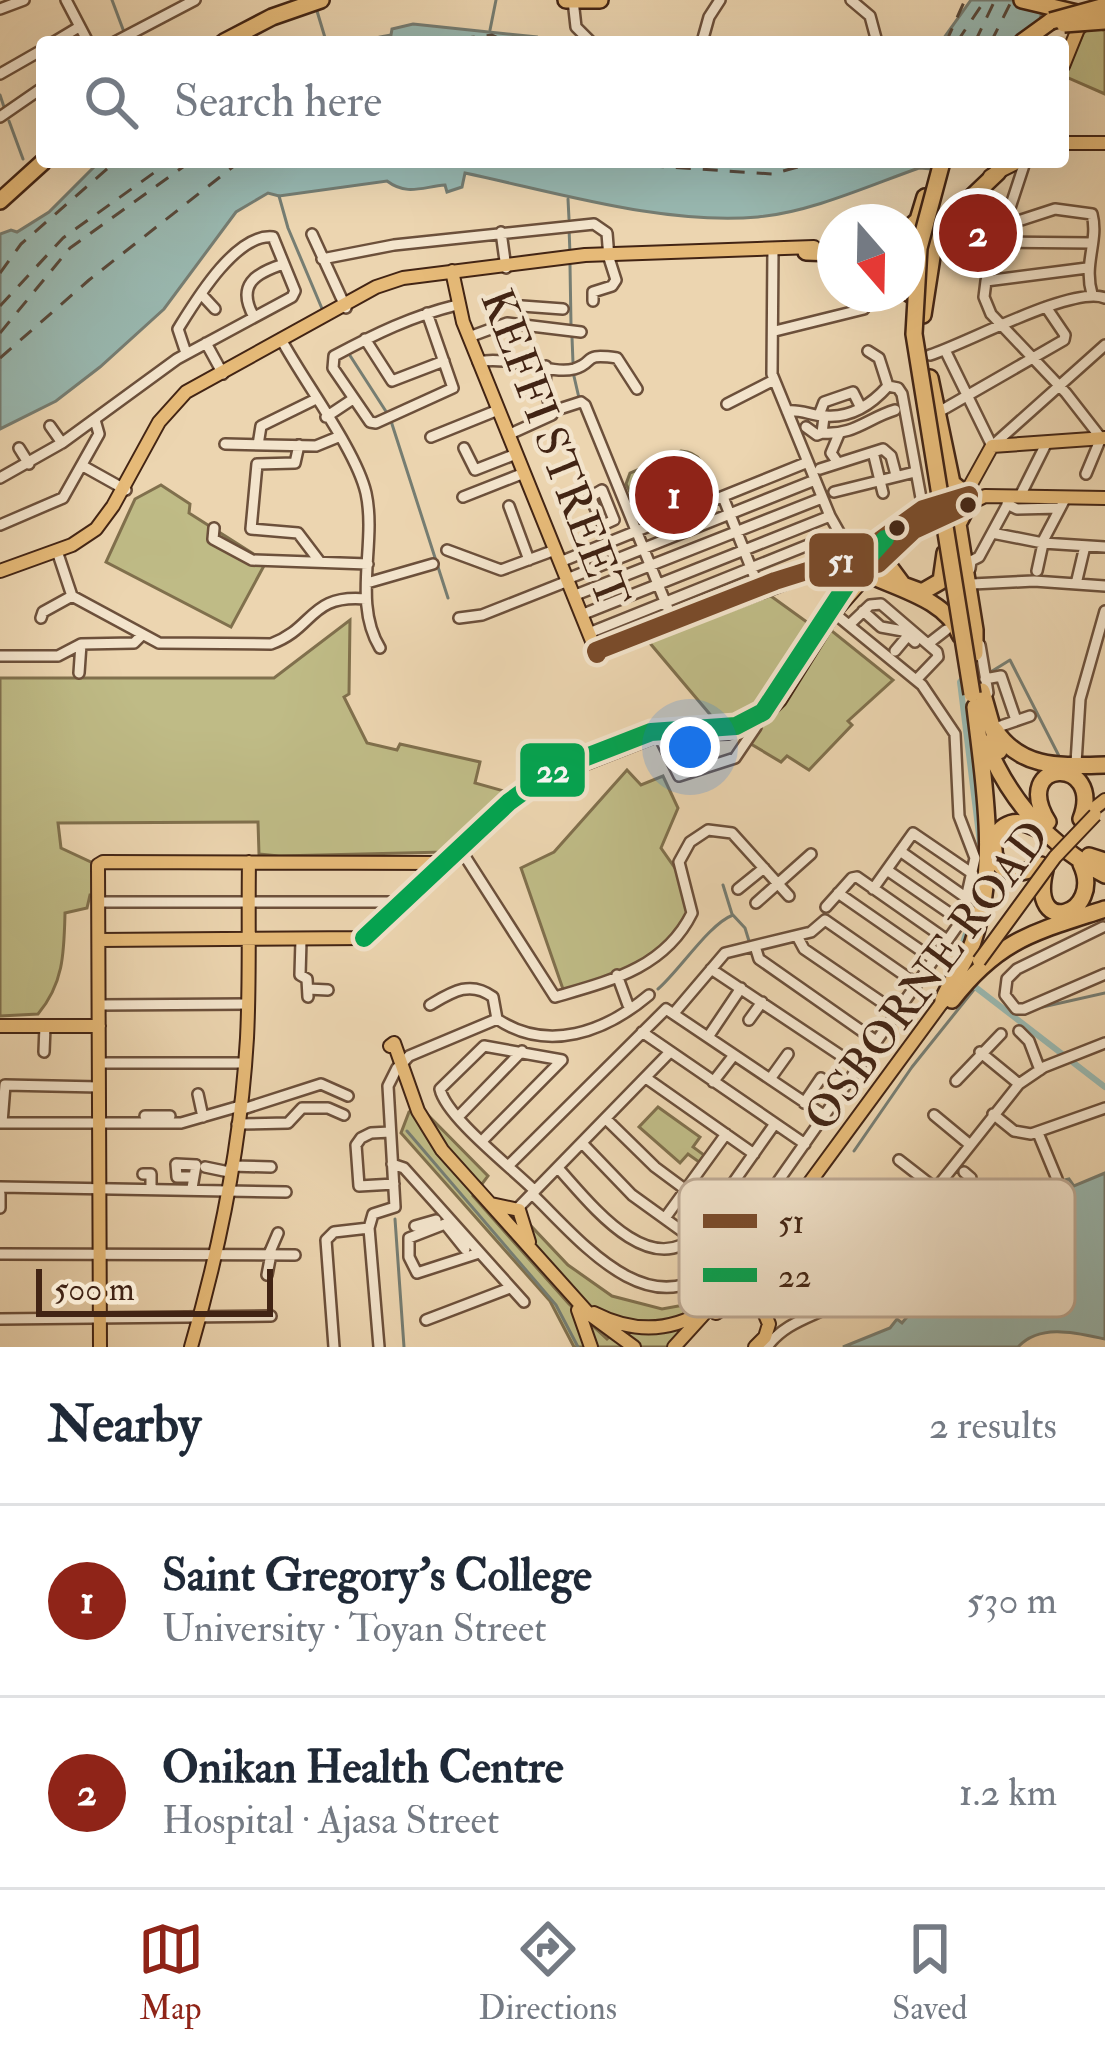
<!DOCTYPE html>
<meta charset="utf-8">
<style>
:root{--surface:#fff;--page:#f2f2f3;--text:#1f2937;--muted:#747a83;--line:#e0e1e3;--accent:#8f2418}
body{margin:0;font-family:"IM FELL Double Pica",serif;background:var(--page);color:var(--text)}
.compass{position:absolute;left:817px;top:204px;width:108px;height:108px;border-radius:50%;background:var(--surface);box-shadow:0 12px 48px #0002;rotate:160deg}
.scale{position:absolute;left:36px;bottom:30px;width:237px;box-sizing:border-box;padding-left:12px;border:6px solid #422414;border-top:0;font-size:33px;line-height:42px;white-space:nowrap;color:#422414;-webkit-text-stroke:9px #f3e4cc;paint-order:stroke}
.you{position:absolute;left:690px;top:747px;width:42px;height:42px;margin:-30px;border:9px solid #fff;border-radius:50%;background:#1a73e8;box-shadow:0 0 0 18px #1a73e833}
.badge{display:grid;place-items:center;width:78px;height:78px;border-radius:50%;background:var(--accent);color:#fff;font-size:39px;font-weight:700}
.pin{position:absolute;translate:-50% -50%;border:6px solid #fff;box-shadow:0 3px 12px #0006}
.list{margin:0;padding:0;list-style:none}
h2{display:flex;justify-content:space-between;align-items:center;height:156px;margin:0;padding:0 48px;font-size:51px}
h2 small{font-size:39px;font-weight:400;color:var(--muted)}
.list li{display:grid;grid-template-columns:78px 1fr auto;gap:36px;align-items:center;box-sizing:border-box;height:192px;padding:0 48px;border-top:3px solid var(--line)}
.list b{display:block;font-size:45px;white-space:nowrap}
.list p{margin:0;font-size:39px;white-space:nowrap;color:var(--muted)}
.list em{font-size:39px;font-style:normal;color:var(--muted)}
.icon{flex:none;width:66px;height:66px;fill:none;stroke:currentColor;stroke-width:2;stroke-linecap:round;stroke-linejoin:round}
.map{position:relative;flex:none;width:1105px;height:1347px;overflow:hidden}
.search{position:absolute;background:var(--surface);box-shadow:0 12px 48px #0002;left:36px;right:36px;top:36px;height:132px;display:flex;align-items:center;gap:30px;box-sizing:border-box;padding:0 42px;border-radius:12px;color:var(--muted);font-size:45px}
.sheet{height:540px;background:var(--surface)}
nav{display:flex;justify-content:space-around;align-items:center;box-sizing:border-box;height:168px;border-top:3px solid var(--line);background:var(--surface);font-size:33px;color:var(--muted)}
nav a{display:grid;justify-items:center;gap:6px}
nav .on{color:var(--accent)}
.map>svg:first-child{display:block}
.green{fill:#bfbb86;stroke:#80704d;stroke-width:3}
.water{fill:#99b8b0;stroke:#767d72;stroke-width:3}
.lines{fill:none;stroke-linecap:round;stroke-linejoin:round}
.stream{stroke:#767d72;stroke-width:3}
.canal{stroke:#99b8b0;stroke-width:6}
.ferry{stroke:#58493b;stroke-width:3;stroke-dasharray:15 12;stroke-linecap:butt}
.minor-casing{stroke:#6c503b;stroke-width:14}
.major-casing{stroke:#422414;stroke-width:16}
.highway-casing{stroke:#422414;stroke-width:20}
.minor{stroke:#f3e4cc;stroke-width:9}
.major{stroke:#e6ba78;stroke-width:12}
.highway{stroke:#e6ba78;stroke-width:15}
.major-bridge-casing{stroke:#422414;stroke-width:16;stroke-linecap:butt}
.highway-bridge-casing{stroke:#422414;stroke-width:20;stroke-linecap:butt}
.major-bridge{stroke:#e6ba78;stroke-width:12}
.highway-bridge{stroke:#e6ba78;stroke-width:15}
.bus-1-casing{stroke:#f3e4cc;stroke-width:27}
.bus-2-casing{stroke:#f3e4cc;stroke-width:27}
.bus-1{stroke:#7a4b2a;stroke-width:18}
.bus-2{stroke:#00a651;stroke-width:18}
.bus-dot{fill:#422414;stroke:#f3e4cc;stroke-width:4.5}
.labels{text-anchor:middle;stroke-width:9;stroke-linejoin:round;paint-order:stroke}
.street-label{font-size:45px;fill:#422414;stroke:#f3e4cc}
.key{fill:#f3e4cc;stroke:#beaa95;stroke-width:3}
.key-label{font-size:33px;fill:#422414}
.line-badge{stroke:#f3e4cc;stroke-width:4.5}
.badge-label{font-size:33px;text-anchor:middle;font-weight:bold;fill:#fff}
</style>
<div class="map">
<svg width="1105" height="1347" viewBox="0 0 1105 1347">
<rect width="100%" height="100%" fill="#ecd5b0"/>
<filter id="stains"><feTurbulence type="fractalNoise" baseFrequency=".00167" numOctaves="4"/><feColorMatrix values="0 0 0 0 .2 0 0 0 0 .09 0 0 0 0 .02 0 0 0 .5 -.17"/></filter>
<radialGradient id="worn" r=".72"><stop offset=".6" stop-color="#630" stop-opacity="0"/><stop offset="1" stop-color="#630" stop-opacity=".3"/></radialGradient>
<path class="green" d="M1088 23 1105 31V94L1064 76Z
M681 451C699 452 707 465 702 482L656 505 636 504 626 484 630 473Z
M161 485 190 504 189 513 266 562 231 627 106 562 135 499Z
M768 594 822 633 827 627 893 680 848 721 852 725 809 770 787 756 781 762 719 725 649 642Z
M350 620 349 694 344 697 367 743 397 750 400 744 480 762 475 783 511 793 445 852 279 856 259 854 258 822 58 823 61 848 95 864 93 895H90L87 908 65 913C64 952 64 983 38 1014L0 1016V678H274Z
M627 770 641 785 663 776 678 808 661 848 677 871 689 913 668 947 645 962 564 992 521 868 554 852Z
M658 1107 700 1137 693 1147 704 1155 699 1162 688 1154 680 1163 639 1127Z
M421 1108 488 1176 473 1196 569 1304 607 1339 619 1328 701 1316 668 1347H574L550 1301 401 1133 409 1112Z
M496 1206 515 1209 568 1265 612 1296 662 1309 706 1301C676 1335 617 1326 584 1302Z"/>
<path class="water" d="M971 0H1045L1034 42H941Z
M413 24 537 37 541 42H380V37L391 35 392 29Z
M99 162H938L932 169 919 168C868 186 811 212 758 217 663 225 559 193 465 173L462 187 447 192 445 185C422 187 407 196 387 181L279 196 268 193 236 212 164 309 100 367 56 401 0 429V234L11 230 17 232 49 212Z
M1105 1173V1339C1077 1333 1040 1323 1018 1347H843L890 1328 897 1319 902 1323 981 1229 1014 1201 1048 1192 1055 1182 1069 1179 1074 1186Z"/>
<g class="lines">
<path class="stream" d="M112 0 124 32
M317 11 326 41
M490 30 496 0
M127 41 128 42
M0 95 5 110
M9 121 23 159
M279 196 288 228 323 311
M568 199 569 219
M569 228 570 254
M570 265 571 325
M572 337 573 363
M349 354 387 413
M573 372 579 398
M391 421 448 598
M989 673 1010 660 1059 756
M723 885 732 914 745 928 749 941
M658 989C680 970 709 924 733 915
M1038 1008 1105 993
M407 1131 556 1305 578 1347
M854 1151 912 1067 976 987
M395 1219 404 1347"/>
<path class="canal" d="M967 674 960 682 980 843
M956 964 976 903
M970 983 1105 1087"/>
<path class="ferry" d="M433 42 492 35 507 42
M946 42 965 0
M957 42 985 0
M975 42 995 0
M991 42 1012 0
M595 162 772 174 816 162
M0 273 21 244 115 162
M0 306 63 238 169 162
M0 333 70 248 190 162
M0 358 89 280 239 162"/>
<defs>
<path id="minor" d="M66 0 88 42
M573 0 576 27 591 42
M851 0 870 16 877 42
M0 9 24 0
M54 42 79 27
M115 42 195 0
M702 42 709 17 720 0
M0 74 42 50
M0 117 42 88
M1025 162 986 281 984 297 991 314 1066 393 1101 438 1086 474
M1006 225 1055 209 1092 214C1099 241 1083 263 1092 294
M501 232 506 268
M312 234 346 308
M1000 242 1092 243
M773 248 772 374 830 516 852 555
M322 259 394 245 594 224 607 233 609 258 616 280 612 286 593 292V301
M986 281 1087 268
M202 295 215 309
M522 306 563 309
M427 313 453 388 376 423 370 422 333 368 334 356C375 334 412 316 457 305
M254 317C236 285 255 273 284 264
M775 331 864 309
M469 337 507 323 581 332
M281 339C304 382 356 450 366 493 377 544 352 602 380 648
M365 339 392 381 444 361
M206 343 223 374
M945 350 992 446 1105 345
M930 355C967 343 1074 285 1105 298
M478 362C509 355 550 375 574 369 597 362 580 353 617 358L637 389
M888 386 898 388 902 394 923 509
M727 404 774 380
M944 409 1064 340 1065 335 1046 307
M553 411 581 402 585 405 673 621
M787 411C801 409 812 416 826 416 852 418 872 404 888 386L879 358 868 351
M819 415 824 402 853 392 861 408
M326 417 353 399
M824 417 822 433C853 436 868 418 895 410
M50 426 62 443
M806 427 817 435 822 433
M508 435 552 415 545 388 546 366
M431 437 498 410
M225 444 316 446 338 437
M258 445 261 426 314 400
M299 445 295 463 257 464 251 529 298 533 320 562
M19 448 29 464
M464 448 475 470 516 454
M873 452 883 493
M838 463 831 453 839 434
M83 466 126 490
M820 469 883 449 891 456 896 475
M0 478 62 443 177 359 292 297 295 291 273 237C236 233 196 300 178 329L186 353
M602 490 614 520 603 525 590 497Z
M834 492 915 472
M1020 496 1047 442
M463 497 524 473
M723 497 759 588
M1007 504 1017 509 1060 508
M509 506 529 560
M0 525 63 498 99 434 95 420
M214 528 213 539 252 560 368 564
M992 533 1043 543 1105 547
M447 550 501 570 555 550
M57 551 72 596 159 643 271 644C315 628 309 594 366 599
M560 562 808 462
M970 569 971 561 979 557 1012 496
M1037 571 1044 539 1065 499
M567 579 815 480
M367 583 433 564
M972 584 1034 581 1105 586
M1076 584 1085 546
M573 596 822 498
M863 611 881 627 903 631 915 642
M581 615 830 516
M41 618 43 612 72 596
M459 618 482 615 568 581
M849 625 870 605 881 604 937 652 938 657 916 680
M589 633 838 533
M928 644 946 630
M980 645 988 693
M895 651 911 632
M0 656H58L81 644 134 643 142 635
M79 673 81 644
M985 679 1001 676 1016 720
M998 727 1030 716
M657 732 679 776 735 758 756 727 753 719
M1076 763 1080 699 1105 611
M459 847 555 997C610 981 665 968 692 913L679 862 690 842 708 830 732 833 789 896
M900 851 968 899
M887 870 961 921
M738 889 764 868
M873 889 913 833 973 874
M838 893 933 959
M99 902H399
M756 903 811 854
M826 907 852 878 857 877 947 940
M1103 927 1017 969 1007 979 1005 995 1016 1009H1024L1105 974
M797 936 804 949 896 1012
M301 940 300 975 307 979 308 997
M755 946 759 959 876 1041
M711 969 858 1067
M617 975 628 1005
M308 989 328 990
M100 1005 248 1004
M430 1005C452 992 470 980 493 997L497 1019
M674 1013 725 953 811 932 825 920 917 984
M497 1019C548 1053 605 1032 649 995
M749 1020 762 1002
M1019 1031 1029 1041 1040 1070
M642 1032 805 1144
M708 1037 741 988
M44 1052 45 1026
M980 1052 1019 1084
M100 1063H244
M401 1065 409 1056 497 1019
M646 1078 754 1154
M770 1079 788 1054
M956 1081 1001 1034
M713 1082 734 1055
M198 1094 203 1117
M804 1103 821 1078
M240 1110 321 1084 348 1096
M993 1114 1014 1131 1031 1134 1105 1108
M934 1115 969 1144
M145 1116H170
M458 1117 522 1051
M606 1119 655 1167 686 1190
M0 1123H181L240 1106
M2 1123 5 1085 99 1087
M237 1124 288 1123 302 1108H328L344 1115
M390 1132 371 1133 361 1138 356 1145 359 1186 394 1184
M1038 1133 1057 1179
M483 1140 562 1060 484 1046 440 1089C446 1117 512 1168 535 1191
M582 1143 632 1195 693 1239
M899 1160 935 1188
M392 1164 404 1168 524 1302
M509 1165 666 1009 825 1116
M231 1166 271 1167
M205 1167 229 1172
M558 1168C589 1202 649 1282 697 1234L774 1125
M964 1172 971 1178
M143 1174H151V1188
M0 1187 286 1192
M192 1188 196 1165 176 1164 177 1177H193
M0 1194V1208
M532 1194C576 1236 647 1327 713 1268 725 1258 734 1243 743 1231
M929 1196 956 1221
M886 1203 908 1222
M717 1206 743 1226
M920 1207 939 1226
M517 1209 670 1052
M912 1217 952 1256
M665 1218 726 1134
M748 1224 961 921 975 858 959 816 955 734 922 685 834 613
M415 1226 436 1220
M465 1249 445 1224 409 1238V1257L417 1273 479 1253
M841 1249 869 1272
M0 1254 295 1255
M269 1254 278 1233
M748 1262 753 1239 749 1233
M267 1275 271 1254
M0 1319 271 1316
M426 1320 510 1288
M334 1347 326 1240 334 1232 369 1228
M379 1347 369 1228 373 1214 395 1207 388 1086 397 1068
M767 1347C790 1315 829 1316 856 1289L1019 1084 1044 1067 1105 1043"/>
<path id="major" d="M1063 66 1078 29 1087 21
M1063 143H1105
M990 176 1018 162
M452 271 463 322 596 651
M966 493 992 446 1105 438
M969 504 985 496 1105 498
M878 563 914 530 968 505 971 498 964 493 951 502 923 509 885 539
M0 571 72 545 96 529 113 506 159 422 186 392 376 287 403 278 585 255 814 247
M597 654 804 576
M1082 818 1105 800
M364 938 514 804 556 775 658 735 728 733 762 718 780 700 834 613 872 570
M99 940 367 938
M0 1026H99
M390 1046 394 1043 418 1111 442 1150 589 1314 634 1347
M491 1204 519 1210 529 1242
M578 1310 591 1347
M594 1313C631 1332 669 1333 705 1310
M716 1313 737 1299 760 1303 769 1324 765 1337 755 1347
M100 1347 98 865 103 862 449 863
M191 1347C220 1248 241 1141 247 1038 250 979 248 921 249 862
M674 1347 752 1261 949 993"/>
<path id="highway" d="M566 0H600
M1022 0 1077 13
M224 42 272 17 321 0
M1022 42 1051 21
M0 201 43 162
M907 230 918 220 925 197
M806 252 835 253
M907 261 910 294
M923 315 936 231 998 172
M930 378 952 483 964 493
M968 505 958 524 975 630V653
M880 554 903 585 922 592 941 581 945 553
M863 572C895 588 947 599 960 635
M982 691 999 751
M995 730C1022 770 1062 766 1105 765
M986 743C1010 802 1049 845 1105 875
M1048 822C1009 758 1105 755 1081 819
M1036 828C981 799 977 899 1041 865
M1089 856 1105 861
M1045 870C1028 940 1105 914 1081 864
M943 1000C951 980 966 963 973 942 999 864 984 786 975 707
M952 1000C999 939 1035 932 1105 909"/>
</defs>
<use href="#minor" class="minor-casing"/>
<use href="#major" class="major-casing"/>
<use href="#highway" class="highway-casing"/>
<use href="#minor" class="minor"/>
<use href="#major" class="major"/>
<use href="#highway" class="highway"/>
<defs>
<path id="major-bridge" d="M795 575 856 556 885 539
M827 615 871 553
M979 961 1055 857 1095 815"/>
<path id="highway-bridge" d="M1051 21 1105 6
M1064 24 1105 21
M942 162 919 248 914 334 972 694"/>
</defs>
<use href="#major-bridge" class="major-bridge-casing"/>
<use href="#highway-bridge" class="highway-bridge-casing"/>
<use href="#major-bridge" class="major-bridge"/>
<use href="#highway-bridge" class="highway-bridge"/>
<defs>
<path id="bus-1" d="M597 654 596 651 775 581 861 554 923 509 969 495 968 505 914 530 878 564"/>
<path id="bus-2" d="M364 938 509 802 553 770 651 732 736 726 763 712 855 572 885 539"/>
</defs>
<use href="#bus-1" class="bus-1-casing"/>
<use href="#bus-2" class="bus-2-casing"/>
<use href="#bus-1" class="bus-1"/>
<use href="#bus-2" class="bus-2"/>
</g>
<g class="bus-dot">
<circle cx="968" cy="505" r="10"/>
<circle cx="897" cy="528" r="10"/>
</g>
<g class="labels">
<g class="street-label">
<text transform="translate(556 448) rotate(69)" y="16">KEFFI STREET</text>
<text transform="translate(926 975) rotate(-53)" y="16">OSBORNE ROAD</text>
</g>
</g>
<rect x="679" y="1179" width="396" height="138" rx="18" class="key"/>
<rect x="703" y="1214" width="54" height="14" fill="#7a4b2a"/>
<rect x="703" y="1268" width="54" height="14" fill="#00a651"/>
<g class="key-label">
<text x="778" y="1233">51</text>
<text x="778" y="1287">22</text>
</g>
<g class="line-badge">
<rect x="807" y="531" width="69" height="58" rx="12" fill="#7a4b2a"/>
<rect x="518" y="741" width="69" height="58" rx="12" fill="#00a651"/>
</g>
<g class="badge-label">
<text x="841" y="572">51</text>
<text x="553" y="782">22</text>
</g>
<rect width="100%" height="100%" filter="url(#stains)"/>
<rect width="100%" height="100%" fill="url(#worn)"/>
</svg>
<svg class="compass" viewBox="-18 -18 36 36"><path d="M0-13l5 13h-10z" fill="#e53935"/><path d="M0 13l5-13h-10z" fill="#747a83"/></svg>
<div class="scale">500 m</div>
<div class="you"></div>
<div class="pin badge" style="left:674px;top:495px">1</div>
<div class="pin badge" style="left:978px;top:233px">2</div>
<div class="search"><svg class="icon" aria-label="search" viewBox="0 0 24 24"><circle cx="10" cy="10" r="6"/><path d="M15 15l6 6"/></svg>Search here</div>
</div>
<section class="sheet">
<h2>Nearby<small>2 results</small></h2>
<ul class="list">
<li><span class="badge">1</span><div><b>Saint Gregory's College</b><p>University · Toyan Street</p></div><em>530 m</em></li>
<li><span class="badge">2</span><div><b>Onikan Health Centre</b><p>Hospital · Ajasa Street</p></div><em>1.2 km</em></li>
</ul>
</section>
<nav>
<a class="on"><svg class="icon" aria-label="map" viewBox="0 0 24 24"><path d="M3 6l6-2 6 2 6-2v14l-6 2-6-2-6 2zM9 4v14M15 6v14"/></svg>Map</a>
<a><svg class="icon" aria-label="directions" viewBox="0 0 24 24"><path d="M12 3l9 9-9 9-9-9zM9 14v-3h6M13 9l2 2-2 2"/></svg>Directions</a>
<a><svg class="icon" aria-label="saved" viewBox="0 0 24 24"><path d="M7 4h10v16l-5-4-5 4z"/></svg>Saved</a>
</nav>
